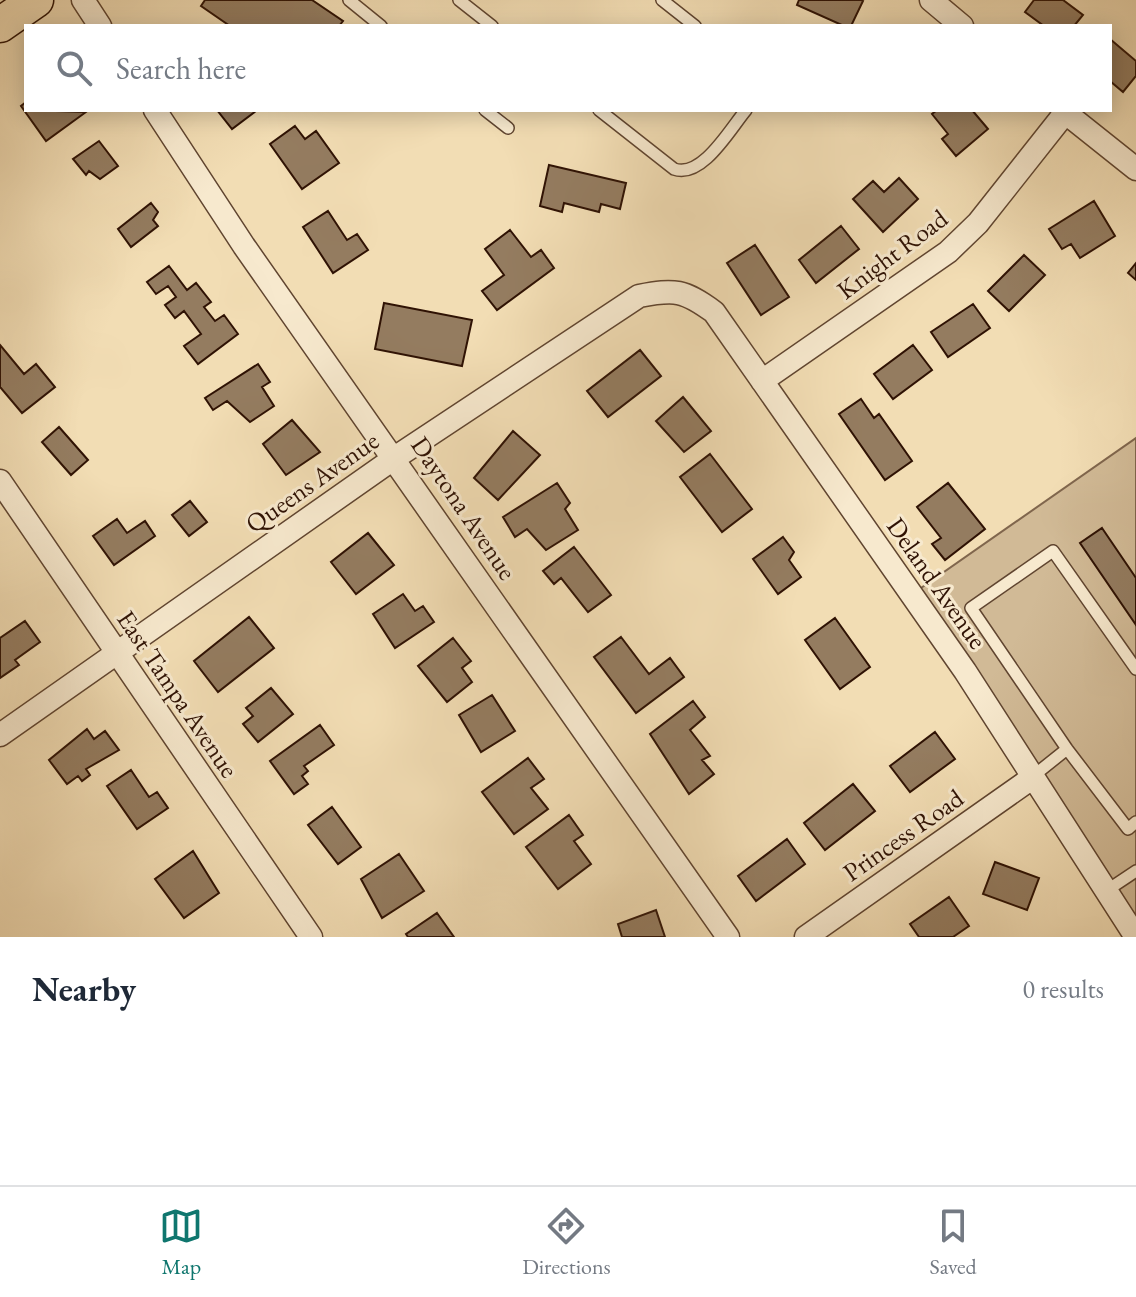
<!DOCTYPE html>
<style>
:root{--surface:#fff;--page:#f6f6f7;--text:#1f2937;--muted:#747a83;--line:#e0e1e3;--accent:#0f766e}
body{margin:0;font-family:"EB Garamond",serif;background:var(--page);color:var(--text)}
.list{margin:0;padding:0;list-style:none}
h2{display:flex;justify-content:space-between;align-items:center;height:104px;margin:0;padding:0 32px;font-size:34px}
h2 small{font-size:26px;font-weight:400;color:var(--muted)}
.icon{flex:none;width:44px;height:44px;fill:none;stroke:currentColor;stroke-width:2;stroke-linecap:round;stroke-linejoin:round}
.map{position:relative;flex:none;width:1136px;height:937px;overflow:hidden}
.search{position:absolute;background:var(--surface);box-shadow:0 4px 20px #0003;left:24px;right:24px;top:24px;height:88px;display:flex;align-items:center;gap:20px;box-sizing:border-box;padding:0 28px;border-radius:0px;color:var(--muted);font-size:30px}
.sheet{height:248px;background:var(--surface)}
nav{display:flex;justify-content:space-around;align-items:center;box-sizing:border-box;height:112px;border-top:2px solid var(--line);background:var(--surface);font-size:22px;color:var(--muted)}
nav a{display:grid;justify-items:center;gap:4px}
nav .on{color:var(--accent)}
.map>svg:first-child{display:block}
.green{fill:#d1ba96;stroke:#80664d;stroke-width:2}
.building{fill:#947c60;stroke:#2f1204;stroke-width:2}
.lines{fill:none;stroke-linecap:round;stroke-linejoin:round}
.lane-casing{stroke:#604530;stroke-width:14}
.street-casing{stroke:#604530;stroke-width:25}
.primary-casing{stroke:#2f1204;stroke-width:37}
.lane{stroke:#f7e9ce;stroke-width:11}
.street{stroke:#f7e9ce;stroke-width:22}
.primary{stroke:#f2ddb4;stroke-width:34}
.labels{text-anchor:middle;stroke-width:6;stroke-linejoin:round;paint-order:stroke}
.street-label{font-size:26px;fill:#2f1204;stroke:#f7e9ce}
</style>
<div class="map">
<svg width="1136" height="937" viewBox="0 0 1136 937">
<rect width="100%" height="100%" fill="#f2ddb4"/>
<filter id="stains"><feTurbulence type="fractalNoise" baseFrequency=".0025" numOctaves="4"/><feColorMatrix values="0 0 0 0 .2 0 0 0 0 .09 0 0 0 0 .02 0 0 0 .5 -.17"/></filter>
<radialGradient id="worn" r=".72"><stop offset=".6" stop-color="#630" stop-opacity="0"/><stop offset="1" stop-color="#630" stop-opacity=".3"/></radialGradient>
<path class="green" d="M1136 438V930L911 595Z"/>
<path class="building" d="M205 0H312L343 21 339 26H230L201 6Z
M799 0H861L863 1 851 26H844L797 5Z
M1034 0H1063L1083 15 1074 26H1044L1025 12Z
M1110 39 1136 61V76L1123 92 1110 81Z
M26 102V110L86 112 46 141 21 106Z
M217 110H255L256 111 232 129Z
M937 110H972L988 129 956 156 942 139 948 134 932 114Z
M295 126 305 139 316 131 339 163 302 189 270 144Z
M99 141 118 166 100 179 89 171 86 175 73 159Z
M549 165 626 183 620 209 601 204 599 212 564 203 562 212 540 206Z
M899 178 918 199 883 232 853 199 873 181 884 192Z
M1094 201 1115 236 1080 258 1071 244 1062 249 1049 229Z
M151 203 158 212 153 220 158 226 131 247 118 229Z
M328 211 347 240 357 234 368 250 333 273 303 227Z
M841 226 859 249 816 283 799 260Z
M510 230 531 257 541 250 554 268 497 310 482 291 504 275 485 249Z
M755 245 789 297 761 315 727 263Z
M1024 255 1045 275 1009 311 988 291Z
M1136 263V280L1128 273Z
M169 266 187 290 196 283 211 302 204 307 215 321 224 315 238 334 198 364 184 346 201 334 184 311 175 318 165 305 176 297 168 286 156 294 147 282Z
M384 303 472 320 462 366 375 349Z
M973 304 990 328 948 357 931 332Z
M0 345 24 374 36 364 55 387 22 413 0 387Z
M913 345 932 370 893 399 874 374Z
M640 350 661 376 608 417 587 391Z
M258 364 270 382 262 387 274 406 250 422 227 401 213 410 205 398Z
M683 397 711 431 684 452 656 421Z
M861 399 874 418 879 414 912 461 885 480 839 414Z
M292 420 320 452 286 475 263 444Z
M59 427 88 460 71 475 42 442Z
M513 431 540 455 498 500 474 478Z
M710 454 752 509 722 532 680 477Z
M557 483 570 503 565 509 578 530 546 550 527 529 515 537 503 517Z
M948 483 985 529 945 560 932 544 941 538 917 507Z
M190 501 207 522 189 536 172 515Z
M117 519 127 533 145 521 155 536 114 565 93 536Z
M1102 528 1136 578V625L1080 543Z
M368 533 394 565 356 594 331 562Z
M783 537 794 552 789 560 801 577 778 594 753 559Z
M574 547 611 595 588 612 561 578 554 584 543 571Z
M403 594 415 611 423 606 434 622 395 648 373 614Z
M249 617 274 648 218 692 194 661Z
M835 618 870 667 840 689 805 640Z
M25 621 40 642 15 660 19 665 0 678V638Z
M621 637 649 674 670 658 684 677 636 713 594 657Z
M453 638 471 661 462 668 472 682 447 702 418 666Z
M271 688 293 714 258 742 243 724 253 716 246 708Z
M492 695 515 731 481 752 459 715Z
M693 701 705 717 690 730 710 756 702 760 714 774 689 794 650 734Z
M320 725 334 745 304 766 308 771 302 776 308 784 294 794 270 761Z
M87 729 94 739 105 731 119 750 86 769 90 775 82 781 78 776 67 784 49 760Z
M935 732 955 759 910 792 890 766Z
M528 758 544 779 531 788 548 809 514 834 482 792Z
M131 770 149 797 157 792 168 808 137 829 107 786Z
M853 784 875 811 825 850 804 823Z
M332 807 361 847 338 864 308 825Z
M569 815 583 835 574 841 591 864 558 889 526 847Z
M787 839 805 864 756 901 738 876Z
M193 851 219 893 184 918 155 879Z
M399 854 424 891 382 918 361 879Z
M995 862 1039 878 1027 910 983 894Z
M949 897 969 926 953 937H919L910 924Z
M656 910 665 937H622L618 924Z
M437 913 454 937H408L406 934Z"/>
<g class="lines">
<defs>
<path id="lane" d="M349 0 381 26
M459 0 492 26
M662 0 695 26
M485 110 508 128
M599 110 674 169C702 179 730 129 746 110
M1136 669 1053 551 971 608 1067 749 1128 829 1136 822
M1032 777 1067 749
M1106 891 1136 871"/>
<path id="street" d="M83 0 100 26
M931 0 962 26
M155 110 244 246 728 937
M1062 110 1136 169
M762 381 948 252 978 223 1065 113
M0 481 311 937
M0 735 396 457 639 296C675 289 684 290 714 312L965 671 1136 937
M806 937 1032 778"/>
<path id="primary" d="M0 25 36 0"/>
</defs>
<use href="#lane" class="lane-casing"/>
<use href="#street" class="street-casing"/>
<use href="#primary" class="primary-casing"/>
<use href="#lane" class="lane"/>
<use href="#street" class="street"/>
<use href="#primary" class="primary"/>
</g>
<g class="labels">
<g class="street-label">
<text transform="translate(892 254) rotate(-37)" y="9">Knight Road</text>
<text transform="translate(312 482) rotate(-35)" y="9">Queens Avenue</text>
<text transform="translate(464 508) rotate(56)" y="9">Daytona Avenue</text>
<text transform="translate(937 583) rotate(55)" y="9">Deland Avenue</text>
<text transform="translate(178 694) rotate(56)" y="9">East Tampa Avenue</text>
<text transform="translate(903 835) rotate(-35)" y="9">Princess Road</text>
</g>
</g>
<rect width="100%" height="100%" filter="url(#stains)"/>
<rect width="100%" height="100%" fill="url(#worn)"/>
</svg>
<div class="search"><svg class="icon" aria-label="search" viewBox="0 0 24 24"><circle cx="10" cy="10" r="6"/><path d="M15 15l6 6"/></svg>Search here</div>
</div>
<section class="sheet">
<h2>Nearby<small>0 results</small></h2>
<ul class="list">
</ul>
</section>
<nav>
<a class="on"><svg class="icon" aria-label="map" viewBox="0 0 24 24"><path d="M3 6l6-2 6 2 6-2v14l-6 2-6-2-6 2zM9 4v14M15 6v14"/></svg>Map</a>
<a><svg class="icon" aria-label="directions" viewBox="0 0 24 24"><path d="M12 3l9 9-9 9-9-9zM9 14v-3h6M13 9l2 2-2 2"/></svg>Directions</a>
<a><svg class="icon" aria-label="saved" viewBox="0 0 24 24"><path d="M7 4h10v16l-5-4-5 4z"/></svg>Saved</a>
</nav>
